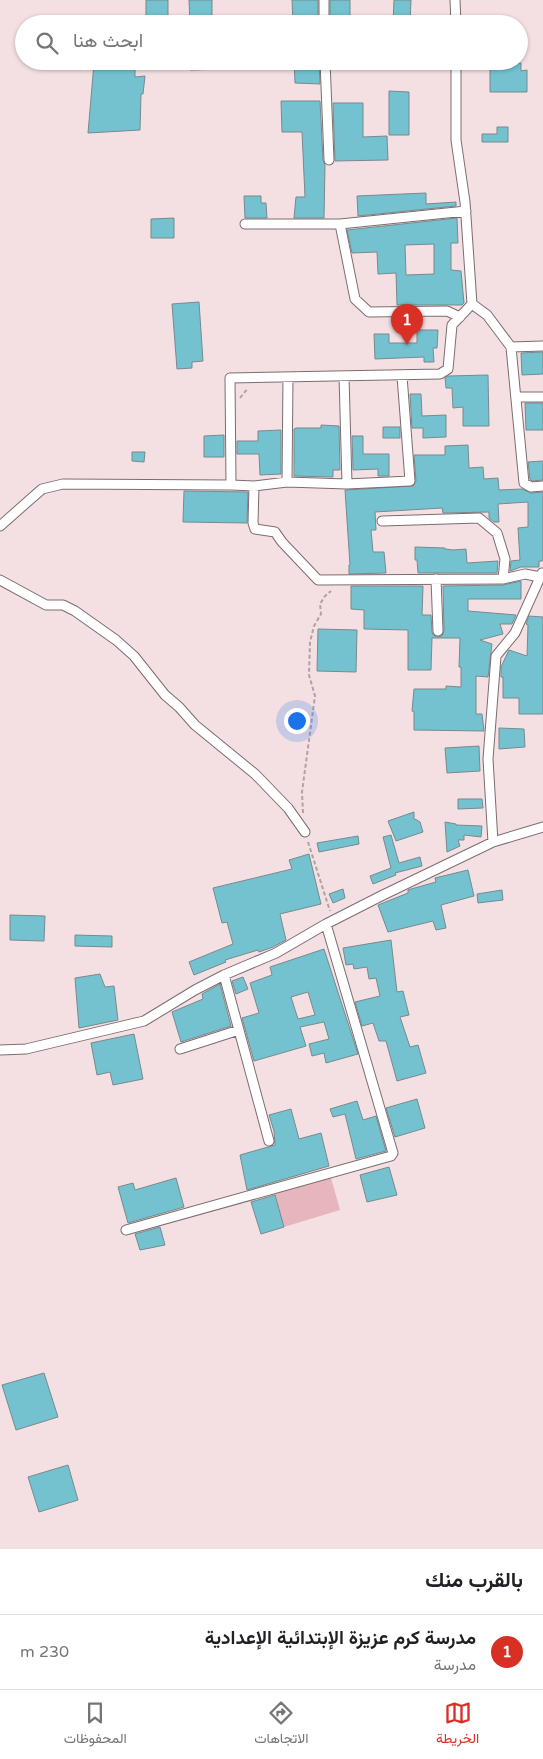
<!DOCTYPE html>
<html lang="ar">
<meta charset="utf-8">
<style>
:root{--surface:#fff;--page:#f2f2f2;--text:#202124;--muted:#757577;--line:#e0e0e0;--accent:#d93025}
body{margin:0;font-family:"Varela Round",Vazirmatn,sans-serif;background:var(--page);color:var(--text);direction:rtl}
.you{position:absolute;left:296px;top:720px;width:18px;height:18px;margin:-12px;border:4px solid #fff;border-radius:50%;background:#1a73e8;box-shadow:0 0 0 8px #1a73e833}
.badge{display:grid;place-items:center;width:32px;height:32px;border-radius:50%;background:var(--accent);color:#fff;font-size:16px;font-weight:700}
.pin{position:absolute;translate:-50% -41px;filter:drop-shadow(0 1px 2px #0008)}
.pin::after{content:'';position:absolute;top:26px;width:18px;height:15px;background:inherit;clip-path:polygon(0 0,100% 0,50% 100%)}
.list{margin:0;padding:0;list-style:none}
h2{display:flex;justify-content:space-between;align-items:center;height:65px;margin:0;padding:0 20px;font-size:21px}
h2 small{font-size:16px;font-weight:400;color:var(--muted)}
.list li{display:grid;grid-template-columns:32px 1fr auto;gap:15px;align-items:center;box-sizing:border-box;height:75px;padding:0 20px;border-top:1px solid var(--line)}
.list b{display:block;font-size:19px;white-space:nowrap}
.list p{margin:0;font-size:16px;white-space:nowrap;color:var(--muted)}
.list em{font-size:16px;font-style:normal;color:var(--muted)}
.icon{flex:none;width:28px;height:28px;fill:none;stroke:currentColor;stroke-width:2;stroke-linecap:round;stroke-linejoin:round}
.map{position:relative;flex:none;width:543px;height:1549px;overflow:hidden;direction:ltr}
.search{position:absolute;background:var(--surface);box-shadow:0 1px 4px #0004;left:15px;right:15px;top:15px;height:55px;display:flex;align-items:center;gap:12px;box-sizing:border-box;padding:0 18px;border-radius:28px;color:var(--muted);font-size:19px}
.sheet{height:140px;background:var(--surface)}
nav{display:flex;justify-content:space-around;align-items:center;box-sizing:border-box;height:70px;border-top:1px solid var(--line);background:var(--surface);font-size:14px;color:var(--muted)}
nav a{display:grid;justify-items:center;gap:2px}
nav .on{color:var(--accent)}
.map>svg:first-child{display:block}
.green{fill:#e6b5bd}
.building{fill:#74c2cf;stroke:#778a8d;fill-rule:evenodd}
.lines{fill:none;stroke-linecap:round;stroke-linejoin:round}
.street-casing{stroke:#7d6c6f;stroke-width:11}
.path{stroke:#b1a1a3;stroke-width:2;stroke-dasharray:4 2.5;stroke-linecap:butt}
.street{stroke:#fff;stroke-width:9}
</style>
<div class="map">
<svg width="543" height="1549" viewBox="0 0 543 1549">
<rect width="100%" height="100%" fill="#f4e0e3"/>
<path class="green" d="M331 1178 340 1210 284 1227 274 1193Z"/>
<path class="building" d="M146 0H168V19H146Z
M189 0H212V24H190Z
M292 0H318V24H293Z
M330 0H350V24H330Z
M394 0H411L410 24H393Z
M135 61V77L145 76 143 94H141L140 130 88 133 94 63Z
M190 61H224V69L190 70Z
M294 61H319L320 84 295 83Z
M490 63H521V71L527 70V92H490Z
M389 91 409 92V135H389Z
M281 101H320L323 160 325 165 324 218H294L296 197H305L302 132H282Z
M333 103H363V137L387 136 388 160 335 161Z
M497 127H508V142H482V134H497Z
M426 193V204L456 202V206L358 216 357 196Z
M244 196H261V203H266L267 218H245Z
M174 218V238H151V219Z
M457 218 458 243H451V270L461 271 464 303 462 305H397L396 273 378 274 377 252 352 253 347 230ZM434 244V274L406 275 405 245Z
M199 302 203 361 192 362V368L177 369 172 304Z
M417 330H438L437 348H433L434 362H424V357L375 359 374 334H389V343H417Z
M543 352V374L522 375 521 353Z
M488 375 489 426H463V407L453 408 452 388H446L445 378 448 376Z
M410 394H421L422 416 446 415V437L423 438V428H412Z
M525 403H543V430H526Z
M321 425 339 426 340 470H333V477L294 476V429L296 428H321Z
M383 427H400V438H383Z
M281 430V474L260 475 259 454H237V441H258V431Z
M224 435V457H204V436Z
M352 436H363V454H389V476H378V469L353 470Z
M468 445 469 468 483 467 484 479 498 478 499 490 522 489 531 493 543 492V561H539V567H521L510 571 511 561 520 560 518 528 528 527V502L498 504 499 522H494L489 518V512L443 513 442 508 375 512 376 530H371L373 552H384L386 573 349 574V565H350L345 490 413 486 416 481 414 455H445V446Z
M132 452H145L144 462 132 461Z
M543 461V480L532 481 530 479 528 462Z
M184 491 248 492 247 523 183 522Z
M415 547 445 548V549L453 550 466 549 467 563 498 561 497 573H418L417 560H415Z
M521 581V599H468V611L516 615 512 624H500L503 634 480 640 492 644 488 677 476 676V714H482L484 731 414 730V712L412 711 414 689H446V686L461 687V667H459L460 638H432L431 670H408V630L364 629V610L351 609V586H423L422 615H431L432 632 433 635 438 637 442 636 444 631 443 586 503 585Z
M529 616 543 617V714H519V698H503V677H501V667L509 650 527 656 528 625 526 624Z
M318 629 357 630 356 672 317 671Z
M499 728 524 729 525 747 499 749Z
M479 746 480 771 447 773 445 748Z
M458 799H482L483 808 458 809Z
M414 812V819L417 820 420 822 423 832 396 841 388 821Z
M445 822 456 824V825L482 826 481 837 464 835V840H458L460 846 447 852Z
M391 835 399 863 420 857 422 866 395 873 396 875 373 884 370 876 391 868 383 837Z
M358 836 359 844 319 852 317 843Z
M309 854 321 904 280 914 286 940 273 947 259 952 258 950 225 960 226 962 194 975 189 962 233 944 227 922 222 923 213 888 292 869 289 860Z
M468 870 474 896 441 905 446 928 436 930 433 921 388 932 378 905 408 893V890L411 889 436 882 435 878Z
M343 889 345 898 333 903 329 894Z
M502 890 503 900 478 903 477 894Z
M10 915 45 916 44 941 10 940Z
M75 935 112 936V947L75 946Z
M391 940 397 992 403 991 409 1015 400 1017 410 1047 418 1045 426 1073 397 1081 386 1041H379L373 1023 362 1026 355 1002 380 996 376 978 369 979 367 967 354 969 353 964 346 965 343 948Z
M324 949 358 1054 326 1063 324 1053 312 1056 309 1044 329 1039 324 1022 300 1027 306 1046 254 1061 242 1018 259 1013 250 983 272 975 270 967ZM308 992 315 1015 298 1019 291 997Z
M100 974 105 987 114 986 118 1020 79 1028 75 978Z
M243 977 248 989 236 994 232 981Z
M220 984 231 1026 181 1042 172 1012 203 999 202 994Z
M134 1034 143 1079 113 1085 110 1072 97 1075 91 1043Z
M417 1099 425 1128 395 1137 386 1108Z
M357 1101 363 1120 376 1116 386 1151 356 1159 345 1114 333 1117 330 1109Z
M291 1109 299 1139 321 1133 329 1166 247 1190 240 1155 275 1145 274 1131 269 1115Z
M389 1167 397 1195 367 1202 360 1175Z
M176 1178 184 1207 128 1223 118 1187 133 1183 135 1190Z
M275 1195 284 1227 261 1234 251 1202Z
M160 1227 165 1245 140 1250 135 1234Z
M44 1373 58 1417 16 1430 2 1385Z
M68 1465 78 1500 39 1512 28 1477Z"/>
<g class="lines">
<defs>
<path id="street" d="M324 0V24
M455 0 456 24
M325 61 329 160
M245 224H340L466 211
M340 224 355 299 369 312 447 311 460 317
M472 304 487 315 511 347 524 483 531 487 543 486
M511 347 543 346
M344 376 347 484
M517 397H543
M287 482 288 377
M231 485 230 378 440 374 448 369 452 325 472 304 465 202 456 140V61
M254 486 253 523 255 529 275 532 282 542 318 580 503 579 525 574 540 577
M382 521 479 518 497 533 505 559 503 579
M0 526 42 489 63 484 231 485 254 486 287 482 347 484 410 481 402 376
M436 579 438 631
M0 580 46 605H63L75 611 116 640 134 656 165 695 179 707 195 725 255 774 288 808 305 832
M493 842 488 759 496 656 515 633 542 573
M224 975 269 1141
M180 1049 239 1030
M0 1050 26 1049 144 1021 195 990 224 975 276 953 326 924 383 895 493 842 543 827
M126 1230 391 1156 393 1153 326 924"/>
</defs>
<use href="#street" class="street-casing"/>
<path class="path" d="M240 398 248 388
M303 813 302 792 315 696 309 675 310 642 314 626 321 614 320 604 325 596 331 591
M308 842 330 911"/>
<use href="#street" class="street"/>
</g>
</svg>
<div class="you"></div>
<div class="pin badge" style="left:407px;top:345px">1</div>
<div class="search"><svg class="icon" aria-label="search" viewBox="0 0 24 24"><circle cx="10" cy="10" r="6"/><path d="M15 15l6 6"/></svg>ابحث هنا</div>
</div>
<section class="sheet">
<h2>بالقرب منك<small></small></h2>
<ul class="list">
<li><span class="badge">1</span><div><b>مدرسة كرم عزيزة الإبتدائية الإعدادية</b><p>مدرسة</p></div><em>230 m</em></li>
</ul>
</section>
<nav>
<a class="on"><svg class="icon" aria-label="map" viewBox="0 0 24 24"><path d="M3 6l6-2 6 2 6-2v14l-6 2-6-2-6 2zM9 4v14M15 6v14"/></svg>الخريطة</a>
<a><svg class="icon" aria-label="directions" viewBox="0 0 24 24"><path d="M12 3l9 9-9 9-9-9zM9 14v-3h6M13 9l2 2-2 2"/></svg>الاتجاهات</a>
<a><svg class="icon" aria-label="saved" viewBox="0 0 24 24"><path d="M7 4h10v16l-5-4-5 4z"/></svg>المحفوظات</a>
</nav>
